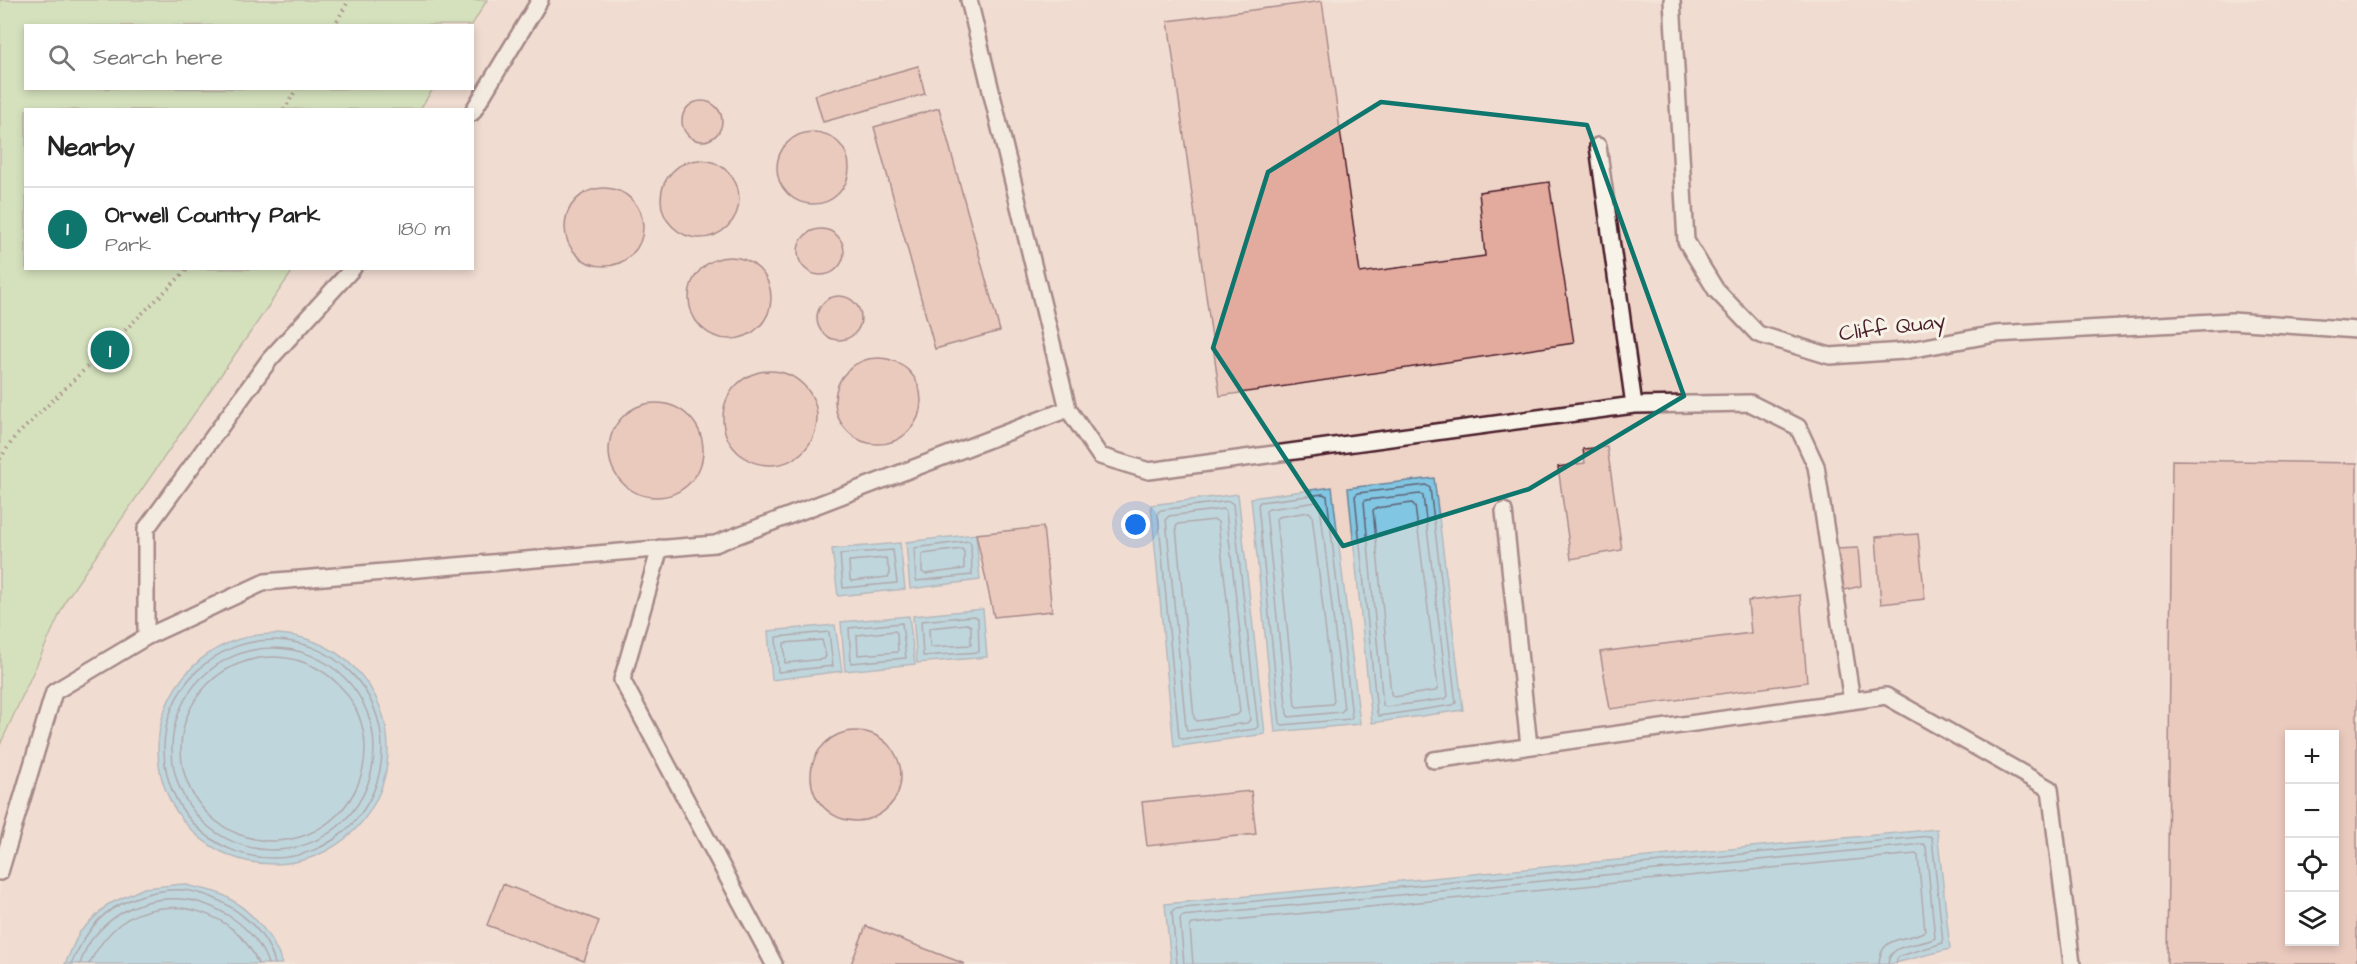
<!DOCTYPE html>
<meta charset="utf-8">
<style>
:root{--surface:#fff;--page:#f6f6f6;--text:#222;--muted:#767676;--line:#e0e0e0;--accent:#0f766e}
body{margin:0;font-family:"Architects Daughter",sans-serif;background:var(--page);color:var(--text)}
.controls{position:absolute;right:18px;bottom:18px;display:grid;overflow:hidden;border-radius:0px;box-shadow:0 3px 9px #0003}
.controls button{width:54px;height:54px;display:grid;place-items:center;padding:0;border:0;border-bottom:2px solid var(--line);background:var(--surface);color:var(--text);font:30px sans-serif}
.you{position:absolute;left:1136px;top:525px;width:21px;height:21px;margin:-15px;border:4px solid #fff;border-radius:50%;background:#1a73e8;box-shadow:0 0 0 9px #1a73e833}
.badge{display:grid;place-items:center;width:39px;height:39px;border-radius:50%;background:var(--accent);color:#fff;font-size:20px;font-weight:700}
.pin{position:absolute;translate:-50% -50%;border:3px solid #fff;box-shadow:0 2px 6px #0006}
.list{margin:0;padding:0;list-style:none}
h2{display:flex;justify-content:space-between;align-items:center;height:78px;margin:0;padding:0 24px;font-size:26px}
h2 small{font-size:20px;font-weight:400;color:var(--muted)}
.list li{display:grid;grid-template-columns:39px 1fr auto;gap:18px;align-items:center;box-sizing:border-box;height:84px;padding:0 24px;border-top:2px solid var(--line)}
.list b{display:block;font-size:22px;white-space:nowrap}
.list p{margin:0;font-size:20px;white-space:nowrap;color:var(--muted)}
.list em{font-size:20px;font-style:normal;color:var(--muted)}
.icon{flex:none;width:33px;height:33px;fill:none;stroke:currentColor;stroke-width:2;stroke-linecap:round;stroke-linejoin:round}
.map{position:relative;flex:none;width:2357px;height:964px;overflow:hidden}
.search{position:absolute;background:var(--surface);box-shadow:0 3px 9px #0003;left:24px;top:24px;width:450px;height:66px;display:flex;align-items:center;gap:15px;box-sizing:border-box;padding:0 21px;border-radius:0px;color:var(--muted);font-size:22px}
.panel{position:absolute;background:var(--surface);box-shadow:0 3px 9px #0003;left:24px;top:108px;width:450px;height:162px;border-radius:0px}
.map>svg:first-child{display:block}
.built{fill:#eed3c7;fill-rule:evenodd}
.green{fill:#b2de9c;stroke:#7e7e64;stroke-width:1.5}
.water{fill:#81c6e2;stroke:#6b8399;stroke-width:1.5}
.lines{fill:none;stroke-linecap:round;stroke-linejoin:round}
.shore{stroke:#606274;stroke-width:1.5}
.building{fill:#e3aa9e;stroke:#4a1f2b;stroke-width:1.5;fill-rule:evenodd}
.service-casing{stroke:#4a1f2b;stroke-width:20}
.path{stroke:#4a1f2b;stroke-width:4;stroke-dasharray:1.5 4.5;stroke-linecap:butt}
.service{stroke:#f7f3e8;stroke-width:15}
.marked{fill:none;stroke:#0f766e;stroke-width:4.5;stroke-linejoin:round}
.labels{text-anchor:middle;stroke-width:6;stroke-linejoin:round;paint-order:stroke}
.street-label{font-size:22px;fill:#4a1f2b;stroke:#f7f3e8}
</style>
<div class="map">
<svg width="2357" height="964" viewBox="0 0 2357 964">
<rect width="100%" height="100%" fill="#f3e4d9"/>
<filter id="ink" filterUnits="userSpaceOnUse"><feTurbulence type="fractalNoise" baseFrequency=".0167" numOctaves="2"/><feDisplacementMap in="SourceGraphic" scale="12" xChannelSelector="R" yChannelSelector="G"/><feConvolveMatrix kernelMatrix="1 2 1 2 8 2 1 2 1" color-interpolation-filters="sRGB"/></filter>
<g filter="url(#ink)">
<path class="built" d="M457 0H2357V964H0V745L67 598 294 269 472 268V110L400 109 411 89 472 88V26L444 25ZM2290 734H2334V942H2290Z"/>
<path class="green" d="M0 0H487L472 25 26 26V88L433 89 420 109 26 110V268L294 269 67 598 0 745Z"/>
<path class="water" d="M1434 478 1463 710 1372 723 1348 488Z
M1332 487 1360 724 1275 732 1251 498Z
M1238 494 1265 734 1174 747 1151 505Z
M976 534 980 580 910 589 906 542Z
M900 543 905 589 838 596 832 549Z
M983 609 987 657 917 663 913 616Z
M909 616 915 664 845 671 841 622Z
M835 625 842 671 772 680 768 631Z
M158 749a115 115 0 1 1 230 0a115 115 0 1 1-230 0Z
M1937 829 1950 949 1891 964H1171L1165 904Z
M183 884C196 888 213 890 225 896 250 910 274 935 282 964H65L79 933 107 905 144 888Z"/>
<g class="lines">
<path class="shore" d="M1426 485 1430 488 1456 703 1453 705 1379 716 1377 713 1355 496 1358 493Z
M1323 494 1327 496 1352 717 1350 719 1282 725 1280 723 1258 505 1260 502Z
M1420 494 1423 496 1448 696 1445 699 1386 707 1383 705 1364 502 1366 500Z
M1229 501 1233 504 1258 727 1255 729 1182 739 1179 737 1158 512 1161 510Z
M1317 502 1320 505 1344 709 1341 712 1289 717 1287 714 1266 511 1269 509Z
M1412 503 1415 506 1438 688 1435 691 1394 697 1391 694 1373 510 1376 508Z
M1223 509 1226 512 1250 720 1247 723 1188 731 1186 728 1166 519 1169 516Z
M1309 512 1312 515 1334 701 1332 704 1297 707 1295 705 1276 519 1278 517Z
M1215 520 1218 522 1240 712 1237 715 1197 721 1194 718 1176 527 1178 524Z
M969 541 971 544 972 575 916 581 914 548Z
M962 549 964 552V569L925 574 922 572V554Z
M893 550 897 583 843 588 840 554Z
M886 558 890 574 888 577 852 581 850 580 849 561Z
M974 616 978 618 979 652 923 656 921 621Z
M902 623 906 658 851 663 849 628Z
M967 624 971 626V645L930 647 929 628Z
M895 631 897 633 898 652 858 655 857 635Z
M829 632 833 666 778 672 776 637Z
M822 640 826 656 824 659 785 663 784 643Z
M164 749a109 109 0 1 1 218 0a109 109 0 1 1-218 0Z
M172 749a101 101 0 1 1 202 0a101 101 0 1 1-202 0Z
M181 749a92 92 0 1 1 184 0a92 92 0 1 1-184 0Z
M71 964C81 943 92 922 112 909 132 897 159 888 183 890 222 894 266 925 275 964
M80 964C83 956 86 946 92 939 129 893 188 886 235 920 249 930 263 947 268 964
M89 964C97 948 106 935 120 924 165 890 238 911 258 964
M1177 964 1172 912 1174 909 1930 836 1932 838 1943 943 1900 956 1897 959 1896 964
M1184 964 1180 919 1182 916 1924 844 1926 847 1935 938C1921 947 1890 941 1888 964
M1193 964 1190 927 1192 924 1916 854 1918 856 1925 931C1907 942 1881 933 1879 964"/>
</g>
<path class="building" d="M1322 1 1360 273 1485 256 1479 192 1549 182 1574 343 1220 396 1168 21Z
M918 66 925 94 823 122 815 95Z
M682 121a20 20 0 1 1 40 0a20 20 0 1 1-40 0Z
M939 108 1000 331 935 349 874 127Z
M777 168a36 36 0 1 1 72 0a36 36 0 1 1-72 0Z
M661 199a39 39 0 1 1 78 0a39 39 0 1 1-78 0Z
M565 227a39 39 0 1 1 78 0a39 39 0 1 1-78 0Z
M798 252a23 23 0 1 1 46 0a23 23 0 1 1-46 0Z
M689 298a41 41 0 1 1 82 0a41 41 0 1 1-82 0Z
M817 318a22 22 0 1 1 44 0a22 22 0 1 1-44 0Z
M835 401a43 43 0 1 1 86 0a43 43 0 1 1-86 0Z
M723 418a47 47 0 1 1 94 0a47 47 0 1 1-94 0Z
M609 450a47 47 0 1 1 94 0a47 47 0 1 1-94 0Z
M1607 447 1622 550 1571 559 1558 467 1585 463 1583 449Z
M2172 460 2357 463V964H2167ZM2290 734H2334V942H2290Z
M1043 527 1052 611 994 617 976 534Z
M1918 534 1925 599 1881 604 1876 537Z
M1858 548 1861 586 1840 591 1835 549Z
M1800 595 1807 682 1610 709 1600 652 1751 633 1748 601Z
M811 776a45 45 0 1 1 90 0a45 45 0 1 1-90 0Z
M1251 791 1256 834 1147 846 1142 802Z
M503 884 599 921 584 961 487 925Z
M866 926 965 964H851Z"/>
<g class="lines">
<defs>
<path id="service" d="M969 0 1068 409 1100 456 1149 471 1634 405 1750 403 1798 427 1816 466 1852 701
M1672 0 1686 241 1716 290 1758 334 1830 356 1904 351 1995 334 2232 321 2357 330
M472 113 540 0
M1598 146 1634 405
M1504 511 1529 746
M660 548 622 680 774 964
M146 637 265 582 715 544 1068 409
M1434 760 1886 696 2050 789 2072 964
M0 872 54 692 146 637V529L270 359 353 268"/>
</defs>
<use href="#service" class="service-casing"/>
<path class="path" d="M334 26 349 0
M284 110 297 88
M0 459 14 438 189 268"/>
<use href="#service" class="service"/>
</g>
</g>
<path d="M0 0H2357V964H0ZM1381 102 1587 125 1684 396 1529 489 1343 546 1213 348 1268 172Z" fill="#f3e4d9" fill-opacity=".55" fill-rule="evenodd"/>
<path class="marked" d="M1381 102 1587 125 1684 396 1529 489 1343 546 1213 348 1268 172Z"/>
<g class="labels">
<g class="street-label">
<text transform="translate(1892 326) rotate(-7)" y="8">Cliff Quay</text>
</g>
</g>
</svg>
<div class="controls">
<button>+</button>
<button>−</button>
<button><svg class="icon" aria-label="locate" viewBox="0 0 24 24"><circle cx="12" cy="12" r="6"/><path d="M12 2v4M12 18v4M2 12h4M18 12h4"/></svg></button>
<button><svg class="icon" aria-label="layers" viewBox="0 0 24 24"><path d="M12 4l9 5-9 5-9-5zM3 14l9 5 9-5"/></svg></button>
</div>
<div class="you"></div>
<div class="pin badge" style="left:110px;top:350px">1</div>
<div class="search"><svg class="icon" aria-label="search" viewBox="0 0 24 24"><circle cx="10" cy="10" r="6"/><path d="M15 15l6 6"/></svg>Search here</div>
<section class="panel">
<h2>Nearby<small></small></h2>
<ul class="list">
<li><span class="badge">1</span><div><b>Orwell Country Park</b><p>Park</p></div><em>180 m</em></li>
</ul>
</section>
</div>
